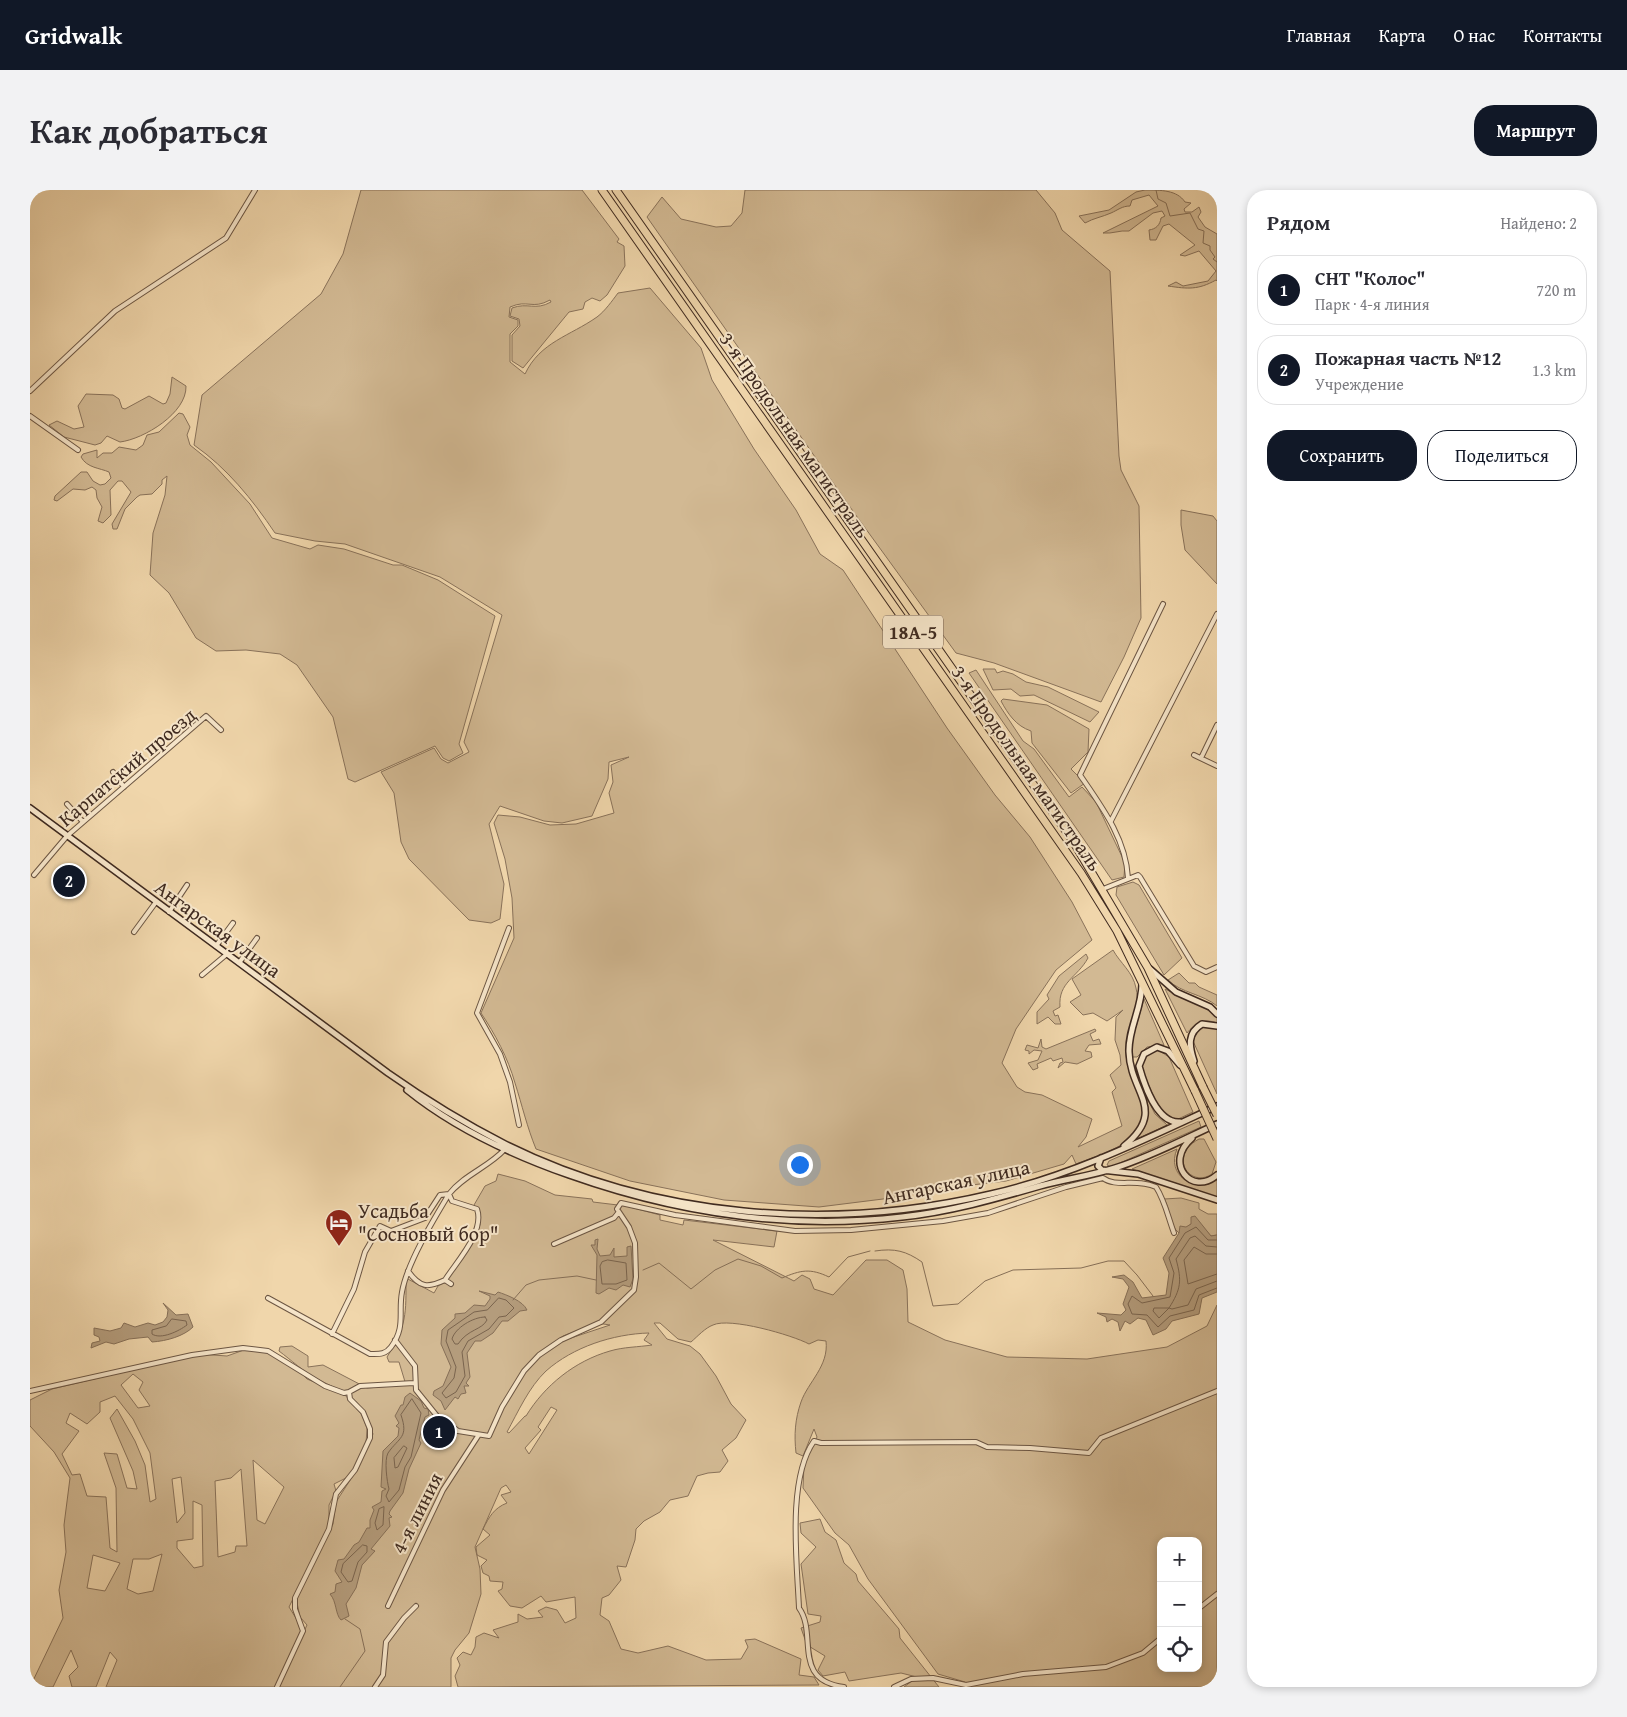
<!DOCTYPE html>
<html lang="ru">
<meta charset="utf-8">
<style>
:root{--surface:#fff;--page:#f2f2f3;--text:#2b2b33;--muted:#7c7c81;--line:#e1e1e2;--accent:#111827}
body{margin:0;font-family:"Gentium Book Plus",serif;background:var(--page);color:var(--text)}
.controls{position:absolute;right:15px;bottom:15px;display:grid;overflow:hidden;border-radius:10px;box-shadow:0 2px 8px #0003}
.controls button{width:45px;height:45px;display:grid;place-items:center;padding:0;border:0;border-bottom:1px solid var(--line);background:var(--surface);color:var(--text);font:25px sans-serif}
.you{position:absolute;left:769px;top:974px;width:18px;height:18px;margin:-12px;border:4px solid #fff;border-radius:50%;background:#1a73e8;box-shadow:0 0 0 8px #1a73e833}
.badge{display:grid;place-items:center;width:32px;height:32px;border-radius:50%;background:var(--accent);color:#fff;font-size:16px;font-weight:700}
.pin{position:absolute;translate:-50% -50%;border:2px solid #fff;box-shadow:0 1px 5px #0006}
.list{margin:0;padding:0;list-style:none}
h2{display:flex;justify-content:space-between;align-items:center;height:65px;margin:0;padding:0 20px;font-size:21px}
h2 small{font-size:16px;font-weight:400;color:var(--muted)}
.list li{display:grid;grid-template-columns:32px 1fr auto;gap:15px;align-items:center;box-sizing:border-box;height:70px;margin:0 10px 10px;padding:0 10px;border:1px solid var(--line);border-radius:20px}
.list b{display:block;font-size:19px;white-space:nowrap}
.list p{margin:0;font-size:16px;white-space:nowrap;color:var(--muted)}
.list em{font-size:16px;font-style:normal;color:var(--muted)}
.actions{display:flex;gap:10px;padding:15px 20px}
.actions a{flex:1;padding:11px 0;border:1px solid var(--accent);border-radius:20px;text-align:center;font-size:18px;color:var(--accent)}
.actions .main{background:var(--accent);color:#fff}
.icon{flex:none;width:28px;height:28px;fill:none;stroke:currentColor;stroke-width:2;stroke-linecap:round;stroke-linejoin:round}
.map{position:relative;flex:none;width:1187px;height:1497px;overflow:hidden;border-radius:20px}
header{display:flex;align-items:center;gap:30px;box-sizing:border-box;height:70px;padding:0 25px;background:var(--accent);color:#fff}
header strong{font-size:24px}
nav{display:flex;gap:28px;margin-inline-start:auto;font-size:18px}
.intro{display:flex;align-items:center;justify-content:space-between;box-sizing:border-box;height:120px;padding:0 30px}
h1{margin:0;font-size:35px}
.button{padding:12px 22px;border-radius:20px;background:var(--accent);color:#fff;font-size:18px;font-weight:700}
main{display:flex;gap:30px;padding:0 30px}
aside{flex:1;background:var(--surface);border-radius:20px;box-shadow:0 2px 8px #0003}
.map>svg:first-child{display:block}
.green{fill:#d2b993;stroke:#89725a;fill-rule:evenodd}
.water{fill:#b49c7c;stroke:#866f57}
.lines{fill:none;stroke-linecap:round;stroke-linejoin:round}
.shore{stroke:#7a644e;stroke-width:1}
.stream{stroke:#866f57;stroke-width:1}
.street-casing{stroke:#6c5643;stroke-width:6}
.secondary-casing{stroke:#402b20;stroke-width:8}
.highway-casing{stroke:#402b20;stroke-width:9}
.street{stroke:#f5e4c8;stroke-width:4}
.secondary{stroke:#f5e4c8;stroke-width:5}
.highway{stroke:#f0d6ab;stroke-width:7}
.highway-bridge-casing{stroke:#402b20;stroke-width:9;stroke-linecap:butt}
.highway-bridge{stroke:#f0d6ab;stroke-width:7}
.labels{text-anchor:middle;stroke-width:4;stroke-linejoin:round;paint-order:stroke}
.shield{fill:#f5e4c8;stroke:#766252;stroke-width:1}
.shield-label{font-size:19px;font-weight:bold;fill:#402b20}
.street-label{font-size:20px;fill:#402b20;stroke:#f5e4c8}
.poi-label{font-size:20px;fill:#402b20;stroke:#f5e4c8;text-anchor:start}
</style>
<header>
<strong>Gridwalk</strong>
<nav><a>Главная</a><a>Карта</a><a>О нас</a><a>Контакты</a></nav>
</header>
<div class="intro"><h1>Как добраться</h1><a class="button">Маршрут</a></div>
<main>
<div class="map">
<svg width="1187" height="1497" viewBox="0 0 1187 1497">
<rect width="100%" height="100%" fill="#f0d6ab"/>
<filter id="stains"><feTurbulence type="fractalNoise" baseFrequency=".004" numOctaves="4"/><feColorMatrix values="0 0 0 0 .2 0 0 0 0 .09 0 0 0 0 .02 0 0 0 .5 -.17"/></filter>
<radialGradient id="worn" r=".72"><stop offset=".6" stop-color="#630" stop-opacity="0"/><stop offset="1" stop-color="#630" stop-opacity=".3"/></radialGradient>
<path class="green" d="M331 0H552L589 49 587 52 594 56 595 76 577 105 570 111 562 108 555 112 553 119 539 122 493 178 482 171V145L490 136 489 129 480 126 482 118C498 112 505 121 521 112L520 110C502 120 498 109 480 117L479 127 488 130V136L480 144V172L495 184C510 152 540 146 567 127 575 121 582 111 588 103L620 98 671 158 682 190 724 259 766 320 790 364 813 380 917 538 965 605 1000 647 1042 712 1062 750 1026 780 986 839 972 873 987 897 995 902 1012 905 1062 929 1056 947 1048 957 1092 936 1082 902 1086 898 1080 885 1091 875 1090 865 1085 850 1086 827 1093 820 1077 831 1063 823 1053 825 1040 812 1051 805 1042 789 1083 760C1090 773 1103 782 1106 798 1112 822 1093 843 1096 866 1099 888 1122 913 1111 935 1100 957 1067 966 1046 974L1042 965 1034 974 976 991 907 999 861 1008 789 1017 694 1010 600 991 506 959C497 937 492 915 485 893 478 868 465 844 451 823L484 748 482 708 475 669 464 633 468 625 490 627 520 635 546 634 584 623 579 603 583 592 581 575 599 567 579 572 578 589 562 626 532 633 514 631 470 616 459 634 474 694 470 729 461 733 439 730 379 669 371 652 364 603 351 582 404 558 411 569 418 573 439 562 434 552 472 425 410 387 315 354 285 351 245 343C222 309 197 278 164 255L172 205 291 104 313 64Z
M715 0H1006L1025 23 1032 40 1080 81 1089 266 1091 280 1109 316 1111 428 1094 467 1071 512 964 473 926 463 825 324 617 27 632 7 651 29 686 37 701 36 712 23Z
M1115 0C1131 0 1147 0 1155 12L1161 13 1154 19 1155 22H1162L1169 17 1171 22 1168 27 1175 37 1187 44V91L1186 90C1168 100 1158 99 1138 96L1146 92 1153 96 1178 91 1186 81 1169 61 1155 66 1150 65 1165 55 1139 34 1133 36 1126 50H1120L1119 40C1126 39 1130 35 1131 28L1135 26 1132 21 1123 23 1099 41C1089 40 1083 44 1073 43L1128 16 1119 5 1102 10 1100 16C1092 16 1088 20 1081 23 1072 27 1064 28 1055 33L1049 26 1079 20 1106 2Z
M142 187 156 196C157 223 114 249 90 252L77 246 71 253 65 255 34 247 19 235 27 231 44 239 54 237 48 216 56 204 83 205 89 209 92 218 95 219 119 206 133 214 136 213 140 204Z
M149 223 153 224 160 237 157 245 160 255 181 272 220 314 242 348 280 359 288 355 314 359 363 375H372L408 390 465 426 429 554 433 563 419 571 413 568 405 556 325 592 318 589 303 527 267 475 250 464 216 460 186 461 166 448 139 403 120 385 123 343 135 305 137 286 132 290V294L122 304 110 305 107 307 95 319 87 339H83L82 334 101 302 92 291H88L80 300 81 325 73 333 68 331 72 317 67 308 66 300 62 297 55 300 43 299 27 311 24 310 25 306 51 282H57L63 291 70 295 75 294 81 288 79 282C70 278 57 278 51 267L53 264 67 260V268L73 263H82L89 257 106 260 113 255 117 245 129 242Z
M1151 320 1183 326 1187 331V394L1155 360 1151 335Z
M953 479H965L967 483 973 481 983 484 996 492 1018 497 1069 522 1060 532 1004 505 990 506 981 499 963 500Z
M946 480 993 551 1004 559 1039 607 1052 597 1066 612 1095 673 1094 687 1082 690 939 483Z
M973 509 1017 515 1059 539 1058 562 1041 579 1055 593 1041 603 1002 553 1001 541C986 536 978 524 971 511Z
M1103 692 1109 695 1152 768 1134 785 1086 705 1087 697Z
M1056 764 1058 768C1047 788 1028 792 1030 817L1023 821 1025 826 1028 825 1031 834H1025L1018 827 1007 834V822L1019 809 1017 805 1029 786Z
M1149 783 1159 793H1165L1169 797 1187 805V816C1173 804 1151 803 1138 790Z
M1135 799 1174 817 1187 827V833C1174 828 1165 833 1157 843Z
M1114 809 1134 855 1117 857 1107 867H1102L1103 847Z
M1175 836 1187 838V904L1163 851 1167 841Z
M1065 839 1066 841 1060 844 1063 851 1069 849 1071 854 1059 855 1055 861 1061 862 1062 867 1047 874 1035 872 1028 878 1030 873 1033 872 1032 868 1023 871 1021 868 1007 874 1008 878 1003 880 998 873 1008 870 1012 861 1004 860 999 864V861L995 860 997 855 1008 858 1011 849 1012 857 1016 859Z
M1128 860 1139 867 1163 922 1146 930 1130 921 1112 880 1111 876 1116 865Z
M1115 904 1125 924 1137 935 1105 950C1119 936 1121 922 1115 904Z
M1169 931 1171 937 1081 977 1077 975 1079 971Z
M1169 949H1174L1186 972 1182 984C1160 999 1137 966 1169 949Z
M1147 959C1136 985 1163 1003 1187 990V1007L1102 979Z
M468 984 495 991 525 1005 562 1009 563 1012 596 1016 630 1025V1030L653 1035 654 1030 747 1041 744 1057 683 1050 764 1091 772 1085 780 1089 784 1099 803 1105 836 1070H857L873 1080 877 1099 878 1132 915 1150 977 1167 1057 1169 1137 1157 1177 1136 1187 1115V1497H934L935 1492 908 1484 838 1389 819 1355 805 1343 773 1298 774 1274 787 1247 784 1239 773 1266 766 1263C764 1245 765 1229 771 1212 778 1192 799 1176 796 1151L788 1150 779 1154C762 1145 700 1127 683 1135 675 1138 668 1146 661 1152L648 1149 630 1133H624L637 1149 660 1156 670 1164 686 1186 701 1214 716 1230 706 1248 692 1260 698 1271 690 1282 678 1283 667 1286 658 1306 640 1310 630 1322 614 1331 606 1339 605 1350 596 1377 587 1376 591 1390 579 1405 572 1408 570 1425 579 1431 591 1459 608 1463 638 1456 676 1470 711 1469 718 1457 715 1450 725 1449 771 1469 769 1485 784 1487 789 1495 428 1497 425 1486 430 1475 427 1468 433 1462 441 1465 445 1457 446 1447 454 1443 469 1448 463 1440 488 1432V1424L497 1429 513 1427 508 1421 516 1417 527 1420 535 1433 546 1428 545 1407 516 1412 511 1406 492 1418 480 1416 468 1401 472 1399 473 1392 460 1391 459 1386 453 1383 451 1376 457 1370 447 1365 446 1357 460 1345 453 1339C459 1327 464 1318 477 1313L471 1305 481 1302 476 1295 471 1298 445 1357 450 1379 451 1404 439 1443 425 1460 421 1468V1497H248L277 1435 270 1427 266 1408 303 1334 306 1312 326 1281 343 1244C329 1205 321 1206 287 1189 274 1182 261 1170 249 1161L250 1157 262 1156 278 1166V1177L293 1175 337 1198 376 1195 369 1172H359L357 1167C377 1136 376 1123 376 1088L404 1103 408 1096 417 1090 450 1035V1022L444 1015 455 996 466 991ZM567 1133 580 1135 532 1151 510 1166 495 1183H492L497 1175 533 1146ZM619 1143 614 1150 622 1155C609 1157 593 1157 580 1161 545 1171 515 1195 496 1226H495L479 1243 477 1242C488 1222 499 1197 516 1181 543 1157 583 1144 619 1143ZM521 1217 527 1220 499 1264 495 1258 511 1240 508 1237ZM1131 1351H1168V1478H1131Z
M1151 1008 1169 1013V1019L1178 1024H1187V1045L1181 1046 1169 1033 1161 1034 1149 1043C1138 1034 1141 1020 1134 1009Z
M214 1160 239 1162 269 1181 277 1189 315 1205 332 1225 337 1238 336 1254 320 1286 304 1294 306 1301 299 1315V1336L259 1417 269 1433 272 1443 245 1497H76L87 1470 80 1462 66 1497H42L39 1486 48 1477 41 1460 23 1497H0L33 1428 29 1400 36 1362 34 1335 40 1288 24 1262 0 1236V1210L22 1199 169 1164 197 1166ZM103 1184 113 1192 109 1200 120 1216 108 1218 91 1195ZM85 1206 103 1229 120 1263 126 1309 120 1312 115 1275 105 1251 87 1219 80 1228 103 1281 107 1299 97 1298 87 1264 74 1263 86 1298 87 1362 80 1358 76 1307 57 1306 50 1284 42 1285 32 1264 49 1241 36 1233 40 1223 57 1234 70 1222V1212ZM223 1270 254 1297 235 1334 227 1330ZM211 1279 217 1356H206L205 1362 188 1367 185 1291 201 1288ZM151 1287 155 1323 147 1333 142 1289ZM163 1311 172 1315 173 1376 164 1378 147 1358V1351L163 1349ZM132 1364 123 1401 108 1404 97 1399 103 1369H119ZM63 1365 90 1373 75 1401 57 1398Z
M790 1329 795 1342 806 1350 814 1373 826 1384 828 1391 869 1439 870 1448 909 1497H874L887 1487 871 1483 819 1491 815 1482 793 1486 788 1480 795 1466 777 1455 771 1438 790 1432 791 1426 778 1424 771 1374 786 1357 771 1343 770 1333Z"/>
<path class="water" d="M1165 1026 1181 1046 1187 1045V1102L1172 1108 1169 1124 1142 1131 1136 1139 1123 1145 1116 1130 1108 1128 1100 1134 1095 1131 1090 1141 1088 1132 1082 1129 1077 1132 1076 1127 1067 1123 1091 1125 1096 1120 1093 1114 1099 1097 1093 1089 1082 1087 1094 1085 1103 1092 1112 1108 1136 1105 1139 1083 1133 1068 1149 1043 1150 1036 1156 1037 1161 1034V1027Z
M568 1049 567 1059 570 1066 580 1065 584 1058V1067L597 1066V1057L601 1056 603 1089 600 1097 593 1095 586 1100 579 1098 569 1104 566 1103 567 1065 561 1055H565V1050Z
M449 1101 465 1105 468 1102C477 1105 493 1111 497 1120L490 1121 478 1131H472L463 1143 451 1151H445L437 1163 440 1187 436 1193 439 1196H434L436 1203 431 1204 428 1209 425 1207 415 1220 411 1211 403 1205 404 1201 413 1196 421 1177 411 1154 412 1140 425 1128V1124L435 1123 444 1115 455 1116 460 1109V1106Z
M133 1113 146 1125 158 1124 163 1137C154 1146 137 1151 122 1152L118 1147 99 1149 84 1154 76 1152 61 1158 62 1153 70 1151 69 1147 64 1145V1138L80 1141 91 1138 94 1133 105 1137 118 1133 125 1135 133 1132 137 1127 138 1120Z
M380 1203 391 1211 394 1218 398 1219 399 1225 395 1227 389 1250 391 1253 379 1279 373 1303 360 1321 359 1324 362 1327 359 1328 360 1336 341 1359 345 1361 332 1375 326 1398 316 1414 319 1426 311 1430C305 1424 307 1412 300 1404L305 1402 306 1394 312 1392 305 1381 308 1370 314 1369 324 1355 329 1352 337 1338H340V1330L344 1320 342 1317 351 1312 352 1301 356 1299 351 1297 353 1261 368 1246 369 1238 366 1236 369 1233 365 1226 371 1215H373L375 1207Z"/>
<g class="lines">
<path class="shore" d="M1187 1050H1178L1166 1037 1155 1043 1139 1068 1144 1083 1140 1107 1112 1113 1102 1106 1098 1114 1102 1124 1117 1125 1128 1137 1140 1126 1164 1120 1169 1105 1187 1098
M1187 1057 1176 1056 1165 1046 1160 1048 1146 1069C1152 1091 1151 1099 1139 1118H1124L1123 1121 1129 1128 1139 1118 1142 1119 1158 1115 1166 1099 1187 1091
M1187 1064H1176L1164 1057 1154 1070 1158 1094 1187 1084
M578 1070 596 1073 597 1090 586 1094H572L570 1076 572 1072Z
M469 1108 476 1110 484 1118 476 1126 469 1127 459 1139 438 1151 432 1162 435 1186 426 1202 416 1208 412 1203 424 1188 426 1177 416 1151 418 1140 444 1122 457 1120Z
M455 1127 457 1130C452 1140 438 1139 428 1154H425L422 1149C425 1138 443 1127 455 1127Z
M142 1129 156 1131 157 1135C149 1141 131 1150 122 1144V1140L136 1136Z
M382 1209 391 1223 381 1267 375 1277 369 1300 359 1312 356 1306 359 1299C357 1292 354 1270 358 1263 369 1247 379 1248 371 1225Z
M374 1256 377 1258 368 1277 365 1278 364 1268Z
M354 1317 353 1335 347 1340 345 1333 349 1319Z
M333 1355 337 1356V1362L328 1372 322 1391 318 1392 311 1382 313 1374Z"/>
<path class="stream" d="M1126 0 1128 9 1136 13 1140 26 1160 23 1168 39 1174 41 1173 53 1180 56V60L1185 67 1183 69 1187 72
M845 1061C865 1058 876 1061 892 1072L903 1116 928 1114 955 1091 983 1080 1051 1078 1078 1071H1094L1107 1085 1123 1106
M613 1080 629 1073 661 1099 685 1080 708 1069 731 1076 752 1088C771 1080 780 1078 799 1087L818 1067 840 1061
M483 1110 496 1095 509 1090 547 1086 566 1090
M310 1497 335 1461 330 1439 315 1429"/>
<defs>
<path id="street" d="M0 201 85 121 196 48 225 0
M0 226 48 260
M1164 565 1187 576
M1171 568 1187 535
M83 582 94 597
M37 614 53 632
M1081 631 1187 424
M4 685 37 646 176 526 191 540
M1098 688C1096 649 1072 617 1050 585L1133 414
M1073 699 1108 685 1110 687 1164 776 1176 782 1187 777
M139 722 157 695
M479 738 447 823 470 864 480 892 489 935
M104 742 126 712
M186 756 203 733
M209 773 227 748
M172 785 197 764
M524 1054 584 1028 588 1023
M378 1081C390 1098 398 1098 415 1090
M238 1108 340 1164C349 1164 355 1165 361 1157 376 1137 368 1123 372 1102 377 1073 404 1029 419 1004 435 984 459 977 475 959
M302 1144 324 1099 335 1062 350 1036 361 1041 395 1028 410 1005 419 1004 422 1011 447 1019C455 1042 427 1071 415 1090L421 1094
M365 1150 385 1176 386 1200 407 1226 428 1241 459 1246 472 1217 494 1181 509 1165 531 1150 571 1132 604 1100 606 1087 605 1053 599 1037 587 1019 591 1013 645 1025 765 1041 821 1040 913 1031 958 1023 1036 997 1073 988C1086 998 1106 988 1126 997 1135 1011 1138 1027 1144 1043
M0 1201 162 1165 213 1158 238 1161 295 1196 314 1203 319 1202 330 1196 384 1193
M358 1416 413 1300 448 1246
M1168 1419 1187 1404
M247 1497 273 1441 265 1419V1408L299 1339 306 1304 325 1280 340 1248V1239L333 1222 320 1209 319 1202
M345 1497 353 1485 356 1452 374 1428 386 1416
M814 1497C761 1490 788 1444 769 1418 767 1372 757 1289 784 1251L791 1253 946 1252 957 1257 1000 1258 1059 1263 1071 1248 1187 1201
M864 1497 881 1489 903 1488 936 1495 993 1484 1076 1477 1113 1463 1131 1448"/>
<path id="secondary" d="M0 618 358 883C395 909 434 933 475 954 624 1028 800 1042 961 1004 1040 986 1114 950 1187 916
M1120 779 1146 802 1180 817 1187 824
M1164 871C1159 856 1157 843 1172 834L1187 836
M377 900C424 938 482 965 539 985 646 1023 759 1040 872 1027 919 1022 965 1009 1010 996 1035 989 1060 986 1085 978 1120 967 1154 949 1187 934
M1150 932C1127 934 1114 894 1109 876L1114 864 1127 857 1138 861 1150 875
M1162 948C1133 973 1162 1007 1187 985
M1094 956C1138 920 1100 903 1099 862 1098 839 1112 818 1112 794
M1071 968 1068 976 1072 980 1108 984 1187 1010"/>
<path id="highway" d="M572 0 1051 683 1087 741 1165 901
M586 0 1043 651 1118 778 1173 897"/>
</defs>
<use href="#street" class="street-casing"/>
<use href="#secondary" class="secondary-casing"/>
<use href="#highway" class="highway-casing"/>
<use href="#street" class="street"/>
<use href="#secondary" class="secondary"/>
<use href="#highway" class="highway"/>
<defs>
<path id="highway-bridge" d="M1173 897 1187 925
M1165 901 1187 949"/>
</defs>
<use href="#highway-bridge" class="highway-bridge-casing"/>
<use href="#highway-bridge" class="highway-bridge"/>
</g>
<defs>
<symbol id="hotel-pin" viewBox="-11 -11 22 30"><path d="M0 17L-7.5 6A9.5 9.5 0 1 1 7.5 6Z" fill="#8f2418" stroke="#f5e4c8"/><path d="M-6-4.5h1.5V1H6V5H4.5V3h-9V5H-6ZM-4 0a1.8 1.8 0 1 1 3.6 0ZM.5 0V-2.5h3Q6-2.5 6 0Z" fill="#fff"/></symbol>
</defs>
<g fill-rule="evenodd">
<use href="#hotel-pin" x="293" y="1017" width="32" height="43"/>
</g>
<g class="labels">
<rect class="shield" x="853" y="425.5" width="60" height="33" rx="4"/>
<g class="shield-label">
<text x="883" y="449">18А-5</text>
</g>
<g class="street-label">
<text transform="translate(765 245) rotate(55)" y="7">3-я Продольная магистраль</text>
<text transform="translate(97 577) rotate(-40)" y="7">Карпатский проезд</text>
<text transform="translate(997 578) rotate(55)" y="7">3-я Продольная магистраль</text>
<text transform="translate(188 739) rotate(36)" y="7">Ангарская улица</text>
<text transform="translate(926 992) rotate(-12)" y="7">Ангарская улица</text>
<text transform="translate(387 1323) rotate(-63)" y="7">4-я линия</text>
</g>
<g class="poi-label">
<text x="328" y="1028">Усадьба<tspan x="328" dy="23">"Сосновый бор"</tspan></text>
</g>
</g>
<rect width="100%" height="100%" filter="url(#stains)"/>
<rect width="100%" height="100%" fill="url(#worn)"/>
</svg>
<div class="controls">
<button>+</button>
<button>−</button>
<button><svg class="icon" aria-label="locate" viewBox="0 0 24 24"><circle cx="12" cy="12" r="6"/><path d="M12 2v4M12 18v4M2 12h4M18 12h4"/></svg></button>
</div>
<div class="you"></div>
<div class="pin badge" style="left:409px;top:1242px">1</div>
<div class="pin badge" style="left:39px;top:691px">2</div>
</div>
<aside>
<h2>Рядом<small>Найдено: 2</small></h2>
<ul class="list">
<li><span class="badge">1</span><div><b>СНТ &quot;Колос&quot;</b><p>Парк · 4-я линия</p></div><em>720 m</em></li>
<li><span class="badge">2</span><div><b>Пожарная часть №12</b><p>Учреждение</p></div><em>1.3 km</em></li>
</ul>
<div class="actions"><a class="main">Сохранить</a><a>Поделиться</a></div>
</aside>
</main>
